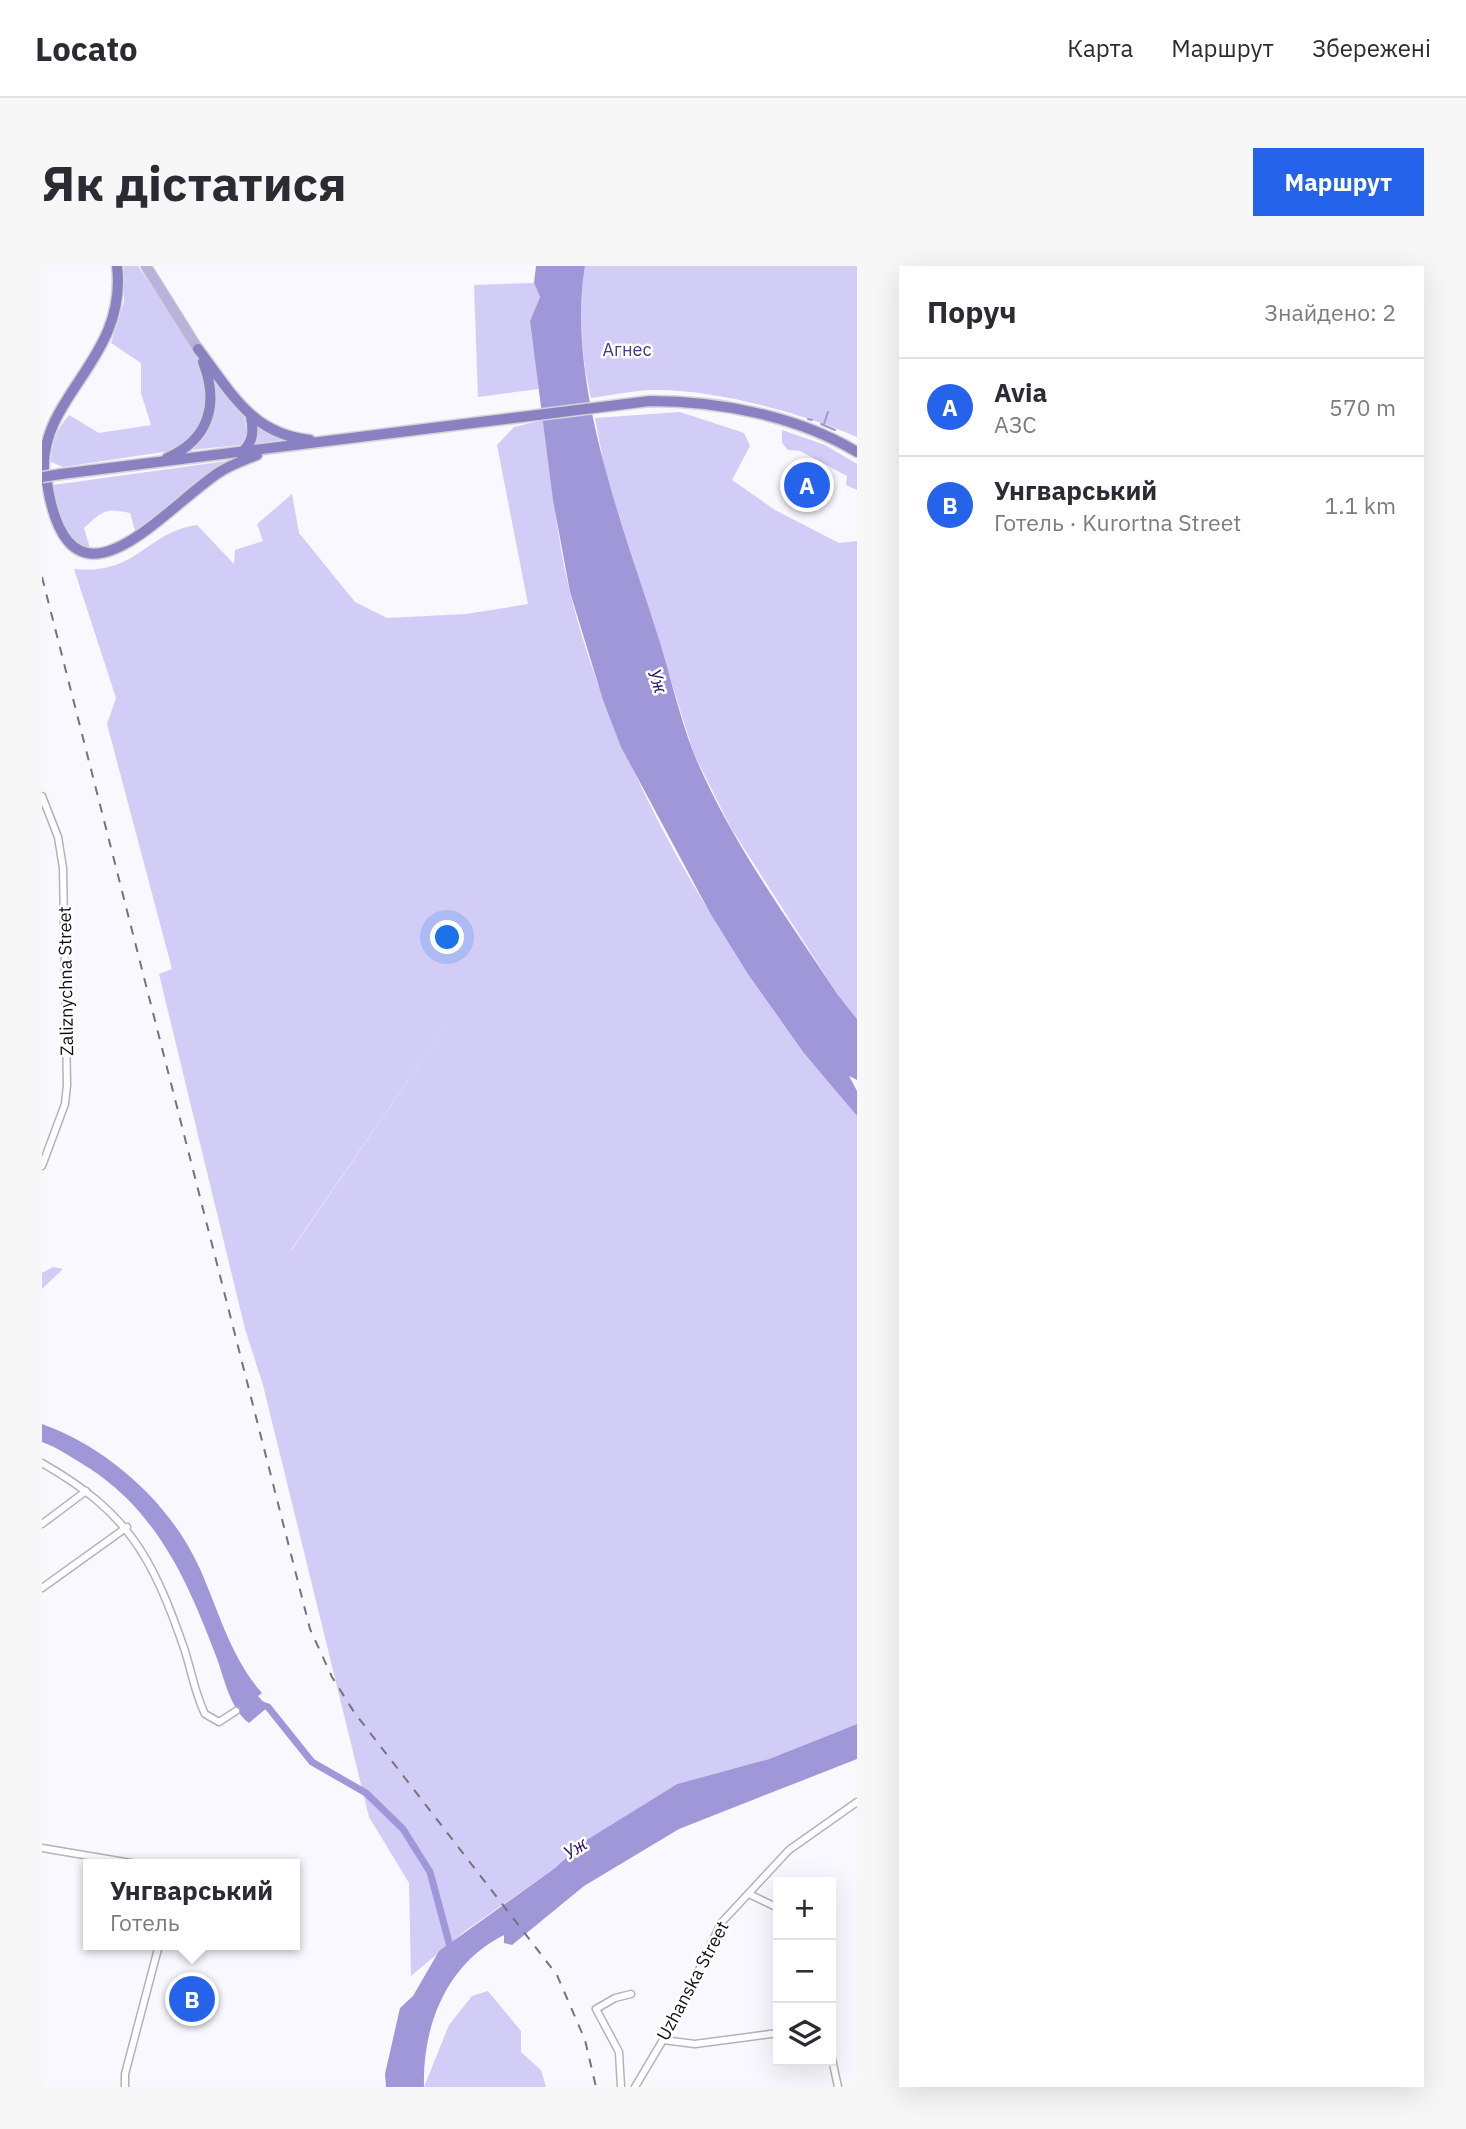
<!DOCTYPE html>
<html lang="uk">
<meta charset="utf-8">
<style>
:root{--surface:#fff;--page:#f7f7f7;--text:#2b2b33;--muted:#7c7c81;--line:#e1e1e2;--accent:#2563eb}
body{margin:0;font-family:"IBM Plex Sans",sans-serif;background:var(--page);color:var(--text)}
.controls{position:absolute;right:21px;bottom:21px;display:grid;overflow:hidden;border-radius:0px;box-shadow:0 7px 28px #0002}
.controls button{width:63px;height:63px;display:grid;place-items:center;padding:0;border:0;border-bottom:2px solid var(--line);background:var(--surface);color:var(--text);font:35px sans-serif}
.you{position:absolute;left:406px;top:672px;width:24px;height:24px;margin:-18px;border:5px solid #fff;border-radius:50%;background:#1a73e8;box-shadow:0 0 0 10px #1a73e833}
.badge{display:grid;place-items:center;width:46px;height:46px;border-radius:50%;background:var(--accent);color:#fff;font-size:23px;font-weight:700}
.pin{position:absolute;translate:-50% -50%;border:4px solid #fff;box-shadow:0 2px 7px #0006}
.popup{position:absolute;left:41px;top:1593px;width:217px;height:91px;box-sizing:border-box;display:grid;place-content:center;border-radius:0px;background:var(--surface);filter:drop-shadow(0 2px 5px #0005);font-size:23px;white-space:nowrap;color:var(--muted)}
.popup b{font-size:26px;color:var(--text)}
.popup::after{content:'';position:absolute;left:50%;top:100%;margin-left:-14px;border:14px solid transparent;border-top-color:var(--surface)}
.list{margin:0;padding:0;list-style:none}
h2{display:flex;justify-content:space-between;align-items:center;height:91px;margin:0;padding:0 28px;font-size:30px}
h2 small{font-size:23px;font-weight:400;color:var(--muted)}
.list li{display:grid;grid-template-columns:46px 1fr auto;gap:21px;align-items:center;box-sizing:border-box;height:98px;padding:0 28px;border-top:2px solid var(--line)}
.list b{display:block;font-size:26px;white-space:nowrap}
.list p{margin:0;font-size:23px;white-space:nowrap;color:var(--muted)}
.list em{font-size:23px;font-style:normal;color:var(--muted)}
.icon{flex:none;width:38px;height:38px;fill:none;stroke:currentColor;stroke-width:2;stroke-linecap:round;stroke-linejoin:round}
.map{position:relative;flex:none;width:815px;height:1821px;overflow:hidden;border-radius:0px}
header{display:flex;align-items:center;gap:42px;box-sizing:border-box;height:98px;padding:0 35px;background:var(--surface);border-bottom:2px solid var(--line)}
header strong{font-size:33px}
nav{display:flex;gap:38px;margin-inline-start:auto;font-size:24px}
.intro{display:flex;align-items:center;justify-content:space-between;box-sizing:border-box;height:168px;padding:0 42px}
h1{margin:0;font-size:49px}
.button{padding:18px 32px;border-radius:0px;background:var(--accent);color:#fff;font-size:24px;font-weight:700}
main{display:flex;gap:42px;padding:0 42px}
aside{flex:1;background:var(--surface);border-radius:0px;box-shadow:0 7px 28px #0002}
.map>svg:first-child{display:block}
.green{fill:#d1cdf7;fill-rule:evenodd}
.water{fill:#a097d9}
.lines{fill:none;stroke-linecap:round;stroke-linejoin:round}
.stream{stroke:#a097d9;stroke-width:2}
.canal{stroke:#a097d9;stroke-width:7}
.street-casing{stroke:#b3b2bb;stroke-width:9}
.primary-casing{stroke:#d4d4d5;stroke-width:12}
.highway-casing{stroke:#d4d4d5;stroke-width:13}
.street{stroke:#fff;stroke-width:6}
.primary{stroke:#b9b3db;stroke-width:10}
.highway{stroke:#8a81c3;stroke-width:10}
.rail{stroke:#747478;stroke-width:2;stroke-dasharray:9 9;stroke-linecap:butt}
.highway-bridge-casing{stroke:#d4d4d5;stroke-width:13;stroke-linecap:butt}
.highway-bridge{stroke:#8a81c3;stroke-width:10}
.labels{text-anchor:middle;stroke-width:5;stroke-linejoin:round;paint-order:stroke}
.park-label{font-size:18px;fill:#483785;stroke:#fff}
.street-label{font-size:18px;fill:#121215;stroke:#fff}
.water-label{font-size:19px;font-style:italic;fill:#2d1563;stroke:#fff}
</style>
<header>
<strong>Locato</strong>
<nav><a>Карта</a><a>Маршрут</a><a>Збережені</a></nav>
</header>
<div class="intro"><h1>Як дістатися</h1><a class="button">Маршрут</a></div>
<main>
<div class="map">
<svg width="815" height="1821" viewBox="0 0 815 1821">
<rect width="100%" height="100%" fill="#f8f8fe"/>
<path class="green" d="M82 0H96C123 40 190 114 155 161 147 173 142 179 128 185L21 201 9 196C10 176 14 165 27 149L57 167 109 159 99 127V97L69 77 82 36Z
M543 0H815V171C760 147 670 122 609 124 589 125 569 129 549 132 539 89 536 43 543 0Z
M492 17 498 31 488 55 497 123 436 131 432 19Z
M171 113H174L202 150 205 169 199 179 147 184 167 154Z
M638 146 702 167 708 180 690 214 733 244 797 277 815 275V753L796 729 689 562 652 488 563 205 553 152Z
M501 154C510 212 514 270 528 327 576 518 690 700 815 850V1458L727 1493 635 1518 543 1575 513 1602 423 1665 369 1710 367 1617 327 1551 221 1119 203 1063 117 708 130 703 65 458 74 432 32 303C97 309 102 267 155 259L192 298 193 284 221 275 215 258 250 228 257 267 313 336 345 352 424 348 486 338 455 179 472 161ZM420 736 249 985V984Z
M213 158 244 174 210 178Z
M740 164 783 179 815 198V224L804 219 805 210 758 185 746 184 740 177Z
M185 195 94 268 88 247C64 241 60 245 42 262L48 282C19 275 15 244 11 219Z
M11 1001 21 1003 0 1023V1007Z
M446 1725 479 1765V1786L499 1804 504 1821H382L407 1759 430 1730Z"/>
<path class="water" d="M494 0H543C524 113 579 254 613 361 627 403 636 447 652 488 688 574 745 652 796 729L815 753V814L807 810 815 825V850L762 787 706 708 668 647 579 481 561 434 528 326 511 234 488 55 498 31 492 17Z
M0 1158C67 1182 129 1238 158 1303 177 1346 189 1392 220 1427L216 1430 226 1441 207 1457C188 1443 182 1411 174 1390 146 1316 116 1247 47 1202 32 1193 17 1182 0 1176Z
M815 1458V1493L637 1563 542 1620 470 1679 462 1677V1669C405 1697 380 1760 382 1821H344L343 1808 358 1742 371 1730 397 1685 513 1602 543 1575 635 1518 727 1493Z"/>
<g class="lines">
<path class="stream" d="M766 153 770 154
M779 158 793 164
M782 158 786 146"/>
<path class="canal" d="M218 1438 226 1441 270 1496 324 1527 361 1563 388 1606 409 1684"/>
<defs>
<path id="street" d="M0 530 16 571 21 602 25 819 23 838 0 900
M0 1197C86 1246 110 1290 142 1382 149 1403 153 1428 163 1448L177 1456 194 1445
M0 1258 44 1225
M0 1322 85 1261
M0 1582 95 1598
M707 1628 736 1642
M621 1774 653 1778 736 1767
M789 1788 796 1821
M83 1821V1808L117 1679
M579 1821 577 1786 554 1743 573 1732 589 1728
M593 1821 637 1747 679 1657 747 1584 815 1536"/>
<path id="primary" d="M104 0 156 83"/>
<path id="highway" d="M156 83C189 126 209 168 268 174
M199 187C211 177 212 166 209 151
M125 192C168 173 177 137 161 96
M2 202C0 129 86 91 75 0
M19 208 608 135C677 135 755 150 815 186
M5 217C28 361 117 247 176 207 188 199 202 194 215 189"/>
</defs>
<use href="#street" class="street-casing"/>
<use href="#primary" class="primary-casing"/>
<use href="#highway" class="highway-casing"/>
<use href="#street" class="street"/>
<use href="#primary" class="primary"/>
<use href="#highway" class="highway"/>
<path class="rail" d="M0 311 268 1363 290 1411 312 1446 515 1709 543 1774 554 1821"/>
<defs>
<path id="highway-bridge" d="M0 211 19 208"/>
</defs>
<use href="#highway-bridge" class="highway-bridge-casing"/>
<use href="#highway-bridge" class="highway-bridge"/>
</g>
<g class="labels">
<g class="park-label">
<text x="585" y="90">Агнес</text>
</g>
<g class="street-label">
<text transform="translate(24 715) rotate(-91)" y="6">Zaliznychna Street</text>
<text transform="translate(651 1715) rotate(-62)" y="6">Uzhanska Street</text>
</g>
<g class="water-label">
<text transform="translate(616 415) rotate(71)" y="7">Уж</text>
<text transform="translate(533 1582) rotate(-32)" y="7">Уж</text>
</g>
</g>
</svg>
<div class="controls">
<button>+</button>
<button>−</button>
<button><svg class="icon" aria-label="layers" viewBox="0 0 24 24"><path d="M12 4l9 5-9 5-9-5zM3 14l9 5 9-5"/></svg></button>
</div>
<div class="you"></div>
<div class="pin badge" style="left:765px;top:219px">A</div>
<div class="pin badge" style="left:150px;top:1733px">B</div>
<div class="popup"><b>Унгварський</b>Готель</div>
</div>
<aside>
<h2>Поруч<small>Знайдено: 2</small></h2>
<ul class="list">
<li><span class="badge">A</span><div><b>Avia</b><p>АЗС</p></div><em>570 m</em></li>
<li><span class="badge">B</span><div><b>Унгварський</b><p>Готель · Kurortna Street</p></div><em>1.1 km</em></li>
</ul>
</aside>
</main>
